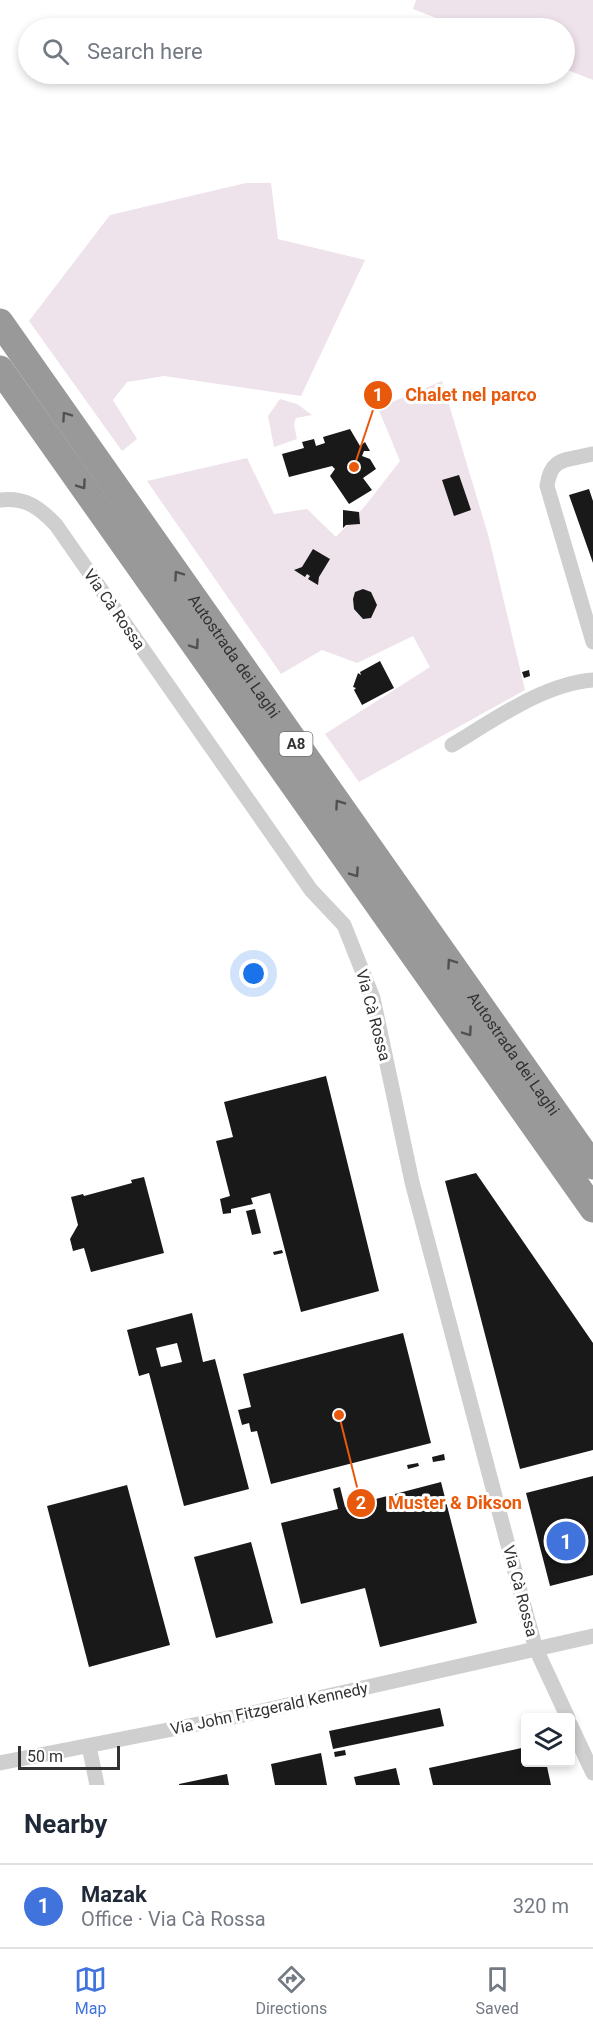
<!DOCTYPE html>
<meta charset="utf-8">
<style>
:root{--surface:#fff;--page:#f6f6f7;--text:#1f2937;--muted:#747a83;--line:#e0e1e3;--accent:#4173dd}
body{margin:0;font-family:Roboto,sans-serif;background:var(--page);color:var(--text)}
.controls{position:absolute;right:18px;bottom:18px;display:grid;overflow:hidden;border-radius:6px;box-shadow:0 3px 9px #0003}
.controls button{width:54px;height:54px;display:grid;place-items:center;padding:0;border:0;border-bottom:2px solid var(--line);background:var(--surface);color:var(--text);font:30px sans-serif}
.scale{position:absolute;left:18px;bottom:15px;width:102px;box-sizing:border-box;padding-left:6px;border:3px solid #323232;border-top:0;font-size:16px;line-height:21px;white-space:nowrap;color:#323232;-webkit-text-stroke:4px #fff;paint-order:stroke}
.you{position:absolute;left:254px;top:974px;width:21px;height:21px;margin:-15px;border:4px solid #fff;border-radius:50%;background:#1a73e8;box-shadow:0 0 0 9px #1a73e833}
.badge{display:grid;place-items:center;width:39px;height:39px;border-radius:50%;background:var(--accent);color:#fff;font-size:20px;font-weight:700}
.pin{position:absolute;translate:-50% -50%;border:3px solid #fff;box-shadow:0 2px 6px #0006}
.list{margin:0;padding:0;list-style:none}
h2{display:flex;justify-content:space-between;align-items:center;height:78px;margin:0;padding:0 24px;font-size:26px}
h2 small{font-size:20px;font-weight:400;color:var(--muted)}
.list li{display:grid;grid-template-columns:39px 1fr auto;gap:18px;align-items:center;box-sizing:border-box;height:84px;padding:0 24px;border-top:2px solid var(--line)}
.list b{display:block;font-size:22px;white-space:nowrap}
.list p{margin:0;font-size:20px;white-space:nowrap;color:var(--muted)}
.list em{font-size:20px;font-style:normal;color:var(--muted)}
.icon{flex:none;width:33px;height:33px;fill:none;stroke:currentColor;stroke-width:2;stroke-linecap:round;stroke-linejoin:round}
.map{position:relative;flex:none;width:593px;height:1785px;overflow:hidden}
.search{position:absolute;background:var(--surface);box-shadow:0 3px 9px #0003;left:18px;right:18px;top:18px;height:66px;display:flex;align-items:center;gap:15px;box-sizing:border-box;padding:0 21px;border-radius:33px;color:var(--muted);font-size:22px}
.sheet{height:162px;background:var(--surface)}
nav{display:flex;justify-content:space-around;align-items:center;box-sizing:border-box;height:84px;border-top:2px solid var(--line);background:var(--surface);font-size:16px;color:var(--muted)}
nav a{display:grid;justify-items:center;gap:3px}
nav .on{color:var(--accent)}
.map>svg:first-child{display:block}
.green{fill:#eee2eb}
.building{fill:#191919;fill-rule:evenodd}
.lines{fill:none;stroke-linecap:round;stroke-linejoin:round}
.minor{stroke:#cfcfcf;stroke-width:15}
.motorway{stroke:#999;stroke-width:27}
.oneway{stroke:#515151}
.labels{text-anchor:middle;stroke-width:6;stroke-linejoin:round;paint-order:stroke}
.shield{fill:#fff;stroke:#707070;stroke-width:1.5}
.shield-label{font-size:15px;font-weight:bold;fill:#323232}
.street-label{font-size:16px;fill:#323232;stroke:#fff}
.leader{fill:none;stroke:#e8590c;stroke-width:2}
.callout-dot{fill:#e8590c;stroke:#fff;stroke-width:2}
.mark-label{font-size:18px;text-anchor:middle;font-weight:bold;fill:#fff}
.callout-label{font-size:18px;text-anchor:middle;font-weight:bold;fill:#e8590c;stroke:#fff;stroke-width:6;stroke-linejoin:round;paint-order:stroke}
</style>
<div class="map">
<svg width="593" height="1785" viewBox="0 0 593 1785">
<rect width="100%" height="100%" fill="#fff"/>
<path class="green" d="M416 0H593V80L565 69 564 28H462L413 9Z
M246 183H271L278 239 365 260 301 396 164 376 127 382 113 400 137 439 122 451 29 321 110 215Z
M442 381 489 538 525 690 359 782 325 734 430 667 413 636 357 663 322 650 281 674 147 481 247 458 274 514 307 509 336 537 365 506 400 461 378 408Z
M280 399 297 404 312 415 296 418 294 424 297 439 274 447 268 416Z"/>
<path class="building" d="M350 429 360 446 365 442 370 451H364L362 456 370 459 376 469 363 478 372 490 349 504 330 476 335 469 332 466 289 477 282 454 304 448 302 442 314 439 316 446 325 443 323 437Z
M459 475 471 510 454 516 442 480Z
M589 489 593 501V563L569 495Z
M343 510 359 512 360 524 346 525 343 528Z
M313 549 330 559 319 577 318 585 308 579 310 576 307 574 305 577 294 570 302 567Z
M363 589 371 592 377 605 371 618 363 619 354 609 353 599 355 592Z
M380 661 394 688 362 705 354 690 356 688 353 687 358 673 361 675 360 672Z
M529 670 530 676 524 678 522 672Z
M326 1076 379 1291 301 1312 270 1193 251 1198 253 1204 231 1209V1213L223 1214 220 1199 230 1196 216 1141 233 1137 224 1102Z
M476 1173 593 1343V1450L520 1469 445 1181Z
M144 1177 164 1253 91 1272 84 1248 73 1251 70 1239 78 1225 71 1197 83 1194 84 1196 132 1183 131 1180Z
M255 1209 261 1233 252 1235 246 1211Z
M282 1250 283 1253 274 1255 273 1252Z
M192 1313 203 1362 215 1359 249 1489 184 1506 149 1373 139 1376 127 1330ZM177 1343 182 1362 161 1367 156 1348Z
M403 1333 431 1443 271 1484 257 1431 251 1432 249 1423 242 1425 238 1410 251 1407 243 1374Z
M444 1454 445 1460 433 1462 432 1457Z
M418 1463 419 1466 408 1469 407 1465Z
M593 1476V1575L550 1586 526 1493Z
M441 1482 477 1623 380 1647 365 1588 301 1604 281 1523 338 1509 333 1489 340 1487 345 1507Z
M127 1485 170 1645 89 1667 47 1506Z
M251 1542 273 1623 216 1638 194 1557Z
M440 1708 444 1726 333 1749 329 1731Z
M526 1747V1762H546L551 1785H433L429 1768Z
M345 1750 346 1755 335 1757 334 1752Z
M321 1753 327 1785H275L271 1764Z
M396 1768 400 1785H356L354 1777Z
M227 1774 229 1785H179V1784Z"/>
<g class="lines">
<path class="minor" d="M592 454C566 461 551 456 547 486L593 642
M0 500C25 497 39 507 56 525L311 890 344 925 373 998 412 1182 527 1617 536 1649 568 1718
M452 745C494 720 543 684 593 680
M570 1724 593 1773
M89 1746 97 1785
M0 1763 239 1716 593 1636"/>
<g class="motorway">
<path id="s1" d="M0 322 593 1166"/>
<path d="M0 369 593 1209"/>
</g>
</g>
<defs><path id="oneway-chevron" d="M-2-3.5L2.5 0L-2 3.5" fill="none" stroke-width="1.6" stroke-linecap="round" stroke-linejoin="round" transform="scale(1.5)"/></defs>
<g class="oneway">
<use href="#oneway-chevron" transform="translate(66 416) rotate(-125)"/>
<use href="#oneway-chevron" transform="translate(82 485) rotate(55)"/>
<use href="#oneway-chevron" transform="translate(178 575) rotate(-125)"/>
<use href="#oneway-chevron" transform="translate(195 645) rotate(55)"/>
<use href="#oneway-chevron" transform="translate(339 804) rotate(-125)"/>
<use href="#oneway-chevron" transform="translate(355 873) rotate(55)"/>
<use href="#oneway-chevron" transform="translate(451 963) rotate(-125)"/>
<use href="#oneway-chevron" transform="translate(468 1032) rotate(55)"/>
</g>
<g class="labels">
<rect class="shield" x="279.5" y="732" width="33" height="24" rx="4.5"/>
<g class="shield-label">
<text x="296" y="749">A8</text>
</g>
<g class="street-label">
<text transform="translate(115 609) rotate(55)" y="6">Via Cà Rossa</text>
<text dy="6" stroke="none"><textPath href="#s1" startOffset="408">Autostrada dei Laghi</textPath></text>
<text transform="translate(374 1015) rotate(75)" y="6">Via Cà Rossa</text>
<text dy="6" stroke="none"><textPath href="#s1" startOffset="894">Autostrada dei Laghi</textPath></text>
<text transform="translate(521 1591) rotate(75)" y="6">Via Cà Rossa</text>
<text transform="translate(269 1708) rotate(-12)" y="6">Via John Fitzgerald Kennedy</text>
</g>
</g>
<path class="leader" d="M354 467L378 395M339 1415L361 1503"/>
<g class="callout-dot">
<circle cx="354" cy="467" r="6"/>
<circle cx="339" cy="1415" r="6"/>
<circle cx="378" cy="395" r="15"/>
<circle cx="361" cy="1503" r="15"/>
</g>
<g class="mark-label">
<text x="378" y="401">1</text>
<text x="361" y="1509">2</text>
</g>
<g class="callout-label">
<text x="471" y="401">Chalet nel parco</text>
<text x="455" y="1509">Muster &amp; Dikson</text>
</g>
</svg>
<div class="controls">
<button><svg class="icon" aria-label="layers" viewBox="0 0 24 24"><path d="M12 4l9 5-9 5-9-5zM3 14l9 5 9-5"/></svg></button>
</div>
<div class="scale">50 m</div>
<div class="you"></div>
<div class="pin badge" style="left:566px;top:1541px">1</div>
<div class="search"><svg class="icon" aria-label="search" viewBox="0 0 24 24"><circle cx="10" cy="10" r="6"/><path d="M15 15l6 6"/></svg>Search here</div>
</div>
<section class="sheet">
<h2>Nearby<small></small></h2>
<ul class="list">
<li><span class="badge">1</span><div><b>Mazak</b><p>Office · Via Cà Rossa</p></div><em>320 m</em></li>
</ul>
</section>
<nav>
<a class="on"><svg class="icon" aria-label="map" viewBox="0 0 24 24"><path d="M3 6l6-2 6 2 6-2v14l-6 2-6-2-6 2zM9 4v14M15 6v14"/></svg>Map</a>
<a><svg class="icon" aria-label="directions" viewBox="0 0 24 24"><path d="M12 3l9 9-9 9-9-9zM9 14v-3h6M13 9l2 2-2 2"/></svg>Directions</a>
<a><svg class="icon" aria-label="saved" viewBox="0 0 24 24"><path d="M7 4h10v16l-5-4-5 4z"/></svg>Saved</a>
</nav>
